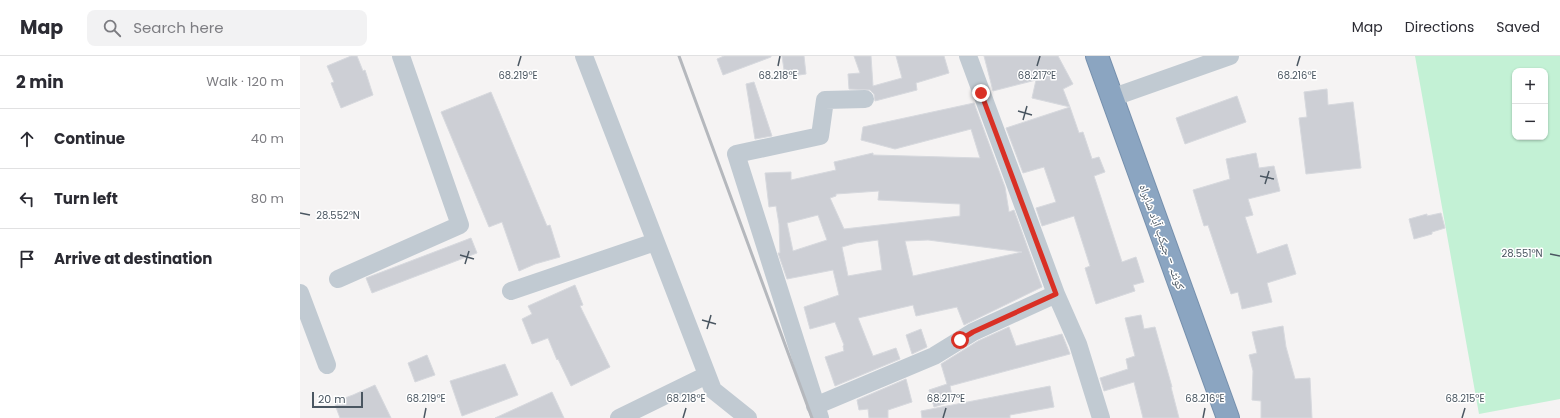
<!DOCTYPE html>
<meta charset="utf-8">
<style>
:root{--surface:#fff;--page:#f2f2f3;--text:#2b2b33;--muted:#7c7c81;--line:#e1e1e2}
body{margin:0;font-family:Poppins,"Noto Naskh Arabic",sans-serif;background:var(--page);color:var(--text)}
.controls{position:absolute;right:12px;top:12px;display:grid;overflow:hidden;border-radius:8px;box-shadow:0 1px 3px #0004}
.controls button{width:36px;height:36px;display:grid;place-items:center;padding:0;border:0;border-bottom:1px solid var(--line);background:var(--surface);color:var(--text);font:20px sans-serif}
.scale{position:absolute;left:12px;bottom:10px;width:51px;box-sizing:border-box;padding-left:4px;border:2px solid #4a5661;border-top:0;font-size:11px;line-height:14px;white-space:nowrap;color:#4a5661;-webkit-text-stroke:3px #fff;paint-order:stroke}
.stop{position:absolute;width:12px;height:12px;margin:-9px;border:3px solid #d93025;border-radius:50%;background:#fff}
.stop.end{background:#d93025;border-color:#fff;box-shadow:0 1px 4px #0008}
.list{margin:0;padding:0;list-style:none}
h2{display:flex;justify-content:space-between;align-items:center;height:52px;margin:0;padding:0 16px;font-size:17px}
h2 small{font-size:13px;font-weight:400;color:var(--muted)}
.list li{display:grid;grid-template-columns:26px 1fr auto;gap:12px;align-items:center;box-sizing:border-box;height:60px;padding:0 16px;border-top:1px solid var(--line)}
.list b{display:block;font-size:15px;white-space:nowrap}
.list em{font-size:13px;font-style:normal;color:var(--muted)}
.icon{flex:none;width:22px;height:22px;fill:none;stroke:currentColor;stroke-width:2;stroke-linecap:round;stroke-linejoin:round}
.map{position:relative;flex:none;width:1260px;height:362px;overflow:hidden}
header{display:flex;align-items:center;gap:24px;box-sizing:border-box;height:56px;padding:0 20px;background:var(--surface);border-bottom:1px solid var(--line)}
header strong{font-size:19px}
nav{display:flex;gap:22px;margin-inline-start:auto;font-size:14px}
.search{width:280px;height:36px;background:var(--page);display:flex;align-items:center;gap:10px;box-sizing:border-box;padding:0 14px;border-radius:8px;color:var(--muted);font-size:15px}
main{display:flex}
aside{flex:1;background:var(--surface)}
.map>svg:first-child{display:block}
.green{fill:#c3f1d5;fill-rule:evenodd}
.building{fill:#cdcfd5;stroke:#d7d9de;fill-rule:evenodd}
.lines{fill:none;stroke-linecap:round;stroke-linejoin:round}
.highway-casing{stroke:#7690ad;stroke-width:24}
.minor{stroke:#c1cad2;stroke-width:18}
.highway{stroke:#8ba5c1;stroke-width:22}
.rail{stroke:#b5b8bd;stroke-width:3}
.route{stroke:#d93025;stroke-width:5}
.ticks{fill:none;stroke:#4a5661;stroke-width:1.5}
.labels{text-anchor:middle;stroke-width:3;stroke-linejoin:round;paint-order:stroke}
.street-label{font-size:12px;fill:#4a5661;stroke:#fff}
.ticks-label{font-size:10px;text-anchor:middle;fill:#4a5661;stroke:#fff;stroke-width:3;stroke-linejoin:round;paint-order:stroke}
</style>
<header>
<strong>Map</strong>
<div class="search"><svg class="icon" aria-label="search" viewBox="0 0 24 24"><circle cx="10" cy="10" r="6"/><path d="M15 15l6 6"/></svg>Search here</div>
<nav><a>Map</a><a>Directions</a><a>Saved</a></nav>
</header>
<main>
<aside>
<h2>2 min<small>Walk · 120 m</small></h2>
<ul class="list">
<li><svg class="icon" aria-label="ahead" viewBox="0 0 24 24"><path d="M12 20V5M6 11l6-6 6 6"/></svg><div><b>Continue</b></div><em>40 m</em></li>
<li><svg class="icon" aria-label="left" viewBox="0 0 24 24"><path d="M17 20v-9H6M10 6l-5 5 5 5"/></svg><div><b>Turn left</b></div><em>80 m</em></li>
<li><svg class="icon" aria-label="arrive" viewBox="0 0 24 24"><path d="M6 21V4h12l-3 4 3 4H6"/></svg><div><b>Arrive at destination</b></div></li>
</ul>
</aside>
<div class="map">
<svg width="1260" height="362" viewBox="0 0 1260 362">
<rect width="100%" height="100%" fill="#f5f3f3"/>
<path class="green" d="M1115 0H1260V343L1179 358ZM1215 15H1245V81H1215Z"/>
<path class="building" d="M51 0H57L63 15 65 14 73 39 41 52 31 27 34 26 27 10Z
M424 0H471V1L423 19 417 3Z
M482 0H504L506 18 485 21Z
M554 0H571L573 30 602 22 596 0H644L649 17 616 27 617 34 575 45 574 38 570 34 549 33 548 18 560 17Z
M684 0H758L773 28 763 33 770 51 732 42 736 24 693 35Z
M454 26 472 80 455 83 446 28Z
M1027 33 1028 49 1053 46 1061 112 1006 118 999 62 1007 61 1004 36Z
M191 36 247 170 250 169 260 201 235 208 219 215 202 166 189 171 141 56Z
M937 40 946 66 885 88 876 62Z
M674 47 705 131 709 156 714 154 742 231 664 269 657 251 616 260 613 249 558 262 573 300 596 292 600 303 535 330 525 301 544 295 543 290 544 289 535 266 510 273 504 251 539 239 533 214 487 223 478 197H480L479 168 476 150 469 151 465 117 491 116V124L536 114 534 106 573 97V99L680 102 671 73 595 93 561 84 563 71ZM579 135 578 144 660 148V160L544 173 530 142 536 140V138ZM518 159 527 184 493 195 487 167ZM578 184 582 214 548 220 542 191 556 187ZM628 184 722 196 613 220 605 185Z
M770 51 779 77 783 76 792 103 799 101 805 116 794 120 822 206 836 201 844 226 833 229 835 235 796 248 785 212 790 210 774 160 742 170 736 152 756 146 744 111 723 117 706 72Z
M956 97 959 112 974 110 980 135 948 143 953 159 945 161 957 198 987 188 996 218 967 227 972 246 942 253 938 236 931 238 908 169 904 170 893 134 930 123 926 103Z
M1141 157 1145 172 1132 176V178L1114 183 1109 163 1127 158V160Z
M171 182 177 197 72 237 66 222Z
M275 229 283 249 280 250 310 311 271 330 258 303 257 304 248 282 232 288 222 263 232 258 228 250Z
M841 259 844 273 855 271 872 331H871L879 362H843L834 326 804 335 800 322 828 313 826 303 835 300 825 262Z
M983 270 986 291 995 323 1010 322 1012 362H961V345L952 344 953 315 949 299 957 297 952 276Z
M709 271 716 290 762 278 770 298 650 330 653 345 634 351 629 334 647 328 641 308 678 285Z
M621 273 627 291 612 298 606 279Z
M127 299 135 319 115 326 108 307Z
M205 308 218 339 162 360 150 325Z
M606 323 612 346 588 354V362H569L568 353 559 354 557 344Z
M75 329 91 362H40L34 346 53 339Z
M750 330 754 351 710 359V362H622L621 355Z
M252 336 264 362H195Z"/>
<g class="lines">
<defs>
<path id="highway" d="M797 0 928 362"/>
</defs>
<use href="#highway" class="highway-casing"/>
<path class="minor" d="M284 0 413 334 448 362
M668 0 756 238 778 288 801 362
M811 42 930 0
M38 223 160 169 101 0
M211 235 355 186
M0 237 27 309
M515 350 634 300 673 276 756 238
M319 362 407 319
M520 362 436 98 520 80 525 44 565 43"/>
<use href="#highway" class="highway"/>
<path class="rail" d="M379 0 512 362"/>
</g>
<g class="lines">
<path class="route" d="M660 284 673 276 756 238 681 37"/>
</g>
<path class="ticks" d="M218 10 221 0M478 10 480 0M737 10 740 0M997 10 1000 0M718 55 732 59M723 64 727 50M960 120 974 123M965 128 969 115M0 157 10 159M1250 198 1260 200M160 199 174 203M165 208 169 195M402 264 416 268M407 273 411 259M124 362 126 352M383 362 386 352M643 362 646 352M903 362 905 352M1162 362 1165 352"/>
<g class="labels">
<g class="street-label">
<text transform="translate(862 181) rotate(70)" y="4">کوئٹہ - جیکب آباد شاہراہ</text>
</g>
</g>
<g class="ticks-label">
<text x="218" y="23">68.219°E</text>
<text x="478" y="23">68.218°E</text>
<text x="737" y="23">68.217°E</text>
<text x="997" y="23">68.216°E</text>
<text x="38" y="163">28.552°N</text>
<text x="1222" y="201">28.551°N</text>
<text x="126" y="346">68.219°E</text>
<text x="386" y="346">68.218°E</text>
<text x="646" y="346">68.217°E</text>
<text x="905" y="346">68.216°E</text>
<text x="1165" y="346">68.215°E</text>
</g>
</svg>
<div class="controls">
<button>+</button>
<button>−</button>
</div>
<div class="scale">20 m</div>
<div class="stop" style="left:660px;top:284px"></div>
<div class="stop end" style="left:681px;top:37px"></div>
</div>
</main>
